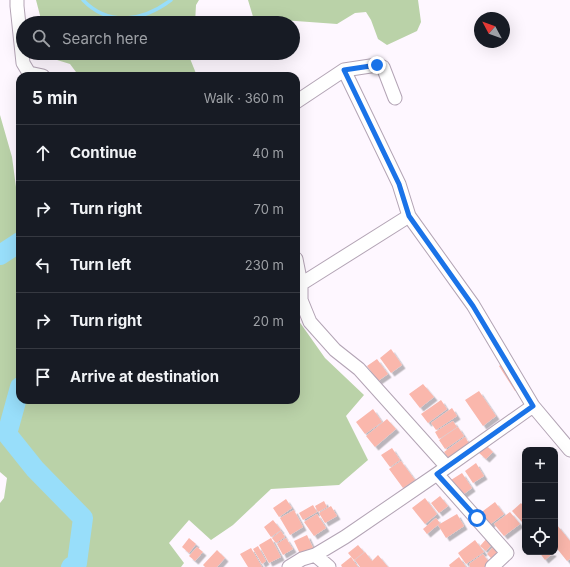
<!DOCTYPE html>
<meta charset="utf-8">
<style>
:root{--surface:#171b24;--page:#20242c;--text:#f1f3f6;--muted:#9ea1a6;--line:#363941}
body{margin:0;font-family:Inter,sans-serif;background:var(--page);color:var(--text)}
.controls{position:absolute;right:12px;bottom:12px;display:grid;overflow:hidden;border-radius:8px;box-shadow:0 4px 16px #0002}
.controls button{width:36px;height:36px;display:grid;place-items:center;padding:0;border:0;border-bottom:1px solid var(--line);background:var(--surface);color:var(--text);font:20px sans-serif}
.compass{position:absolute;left:474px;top:12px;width:36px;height:36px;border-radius:50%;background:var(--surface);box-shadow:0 4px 16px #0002;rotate:311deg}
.stop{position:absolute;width:12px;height:12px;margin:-9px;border:3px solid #1a73e8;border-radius:50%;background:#fff}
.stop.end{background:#1a73e8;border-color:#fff;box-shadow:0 1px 4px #0008}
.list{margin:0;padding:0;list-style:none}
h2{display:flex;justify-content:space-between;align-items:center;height:52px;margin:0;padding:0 16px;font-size:17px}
h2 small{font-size:13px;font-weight:400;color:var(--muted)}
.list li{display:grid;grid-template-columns:26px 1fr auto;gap:12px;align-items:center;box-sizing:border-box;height:56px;padding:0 16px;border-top:1px solid var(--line)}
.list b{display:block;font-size:15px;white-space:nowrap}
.list em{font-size:13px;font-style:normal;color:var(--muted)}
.icon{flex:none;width:22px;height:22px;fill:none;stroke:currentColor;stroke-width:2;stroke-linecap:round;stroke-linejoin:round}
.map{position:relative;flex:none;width:570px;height:567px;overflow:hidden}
.search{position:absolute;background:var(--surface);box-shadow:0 4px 16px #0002;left:16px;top:16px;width:284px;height:44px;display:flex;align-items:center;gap:10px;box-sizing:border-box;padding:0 14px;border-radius:22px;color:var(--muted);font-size:15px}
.panel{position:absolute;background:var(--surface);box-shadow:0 4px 16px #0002;left:16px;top:72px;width:284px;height:332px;border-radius:12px}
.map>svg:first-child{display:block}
.green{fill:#bad2a8}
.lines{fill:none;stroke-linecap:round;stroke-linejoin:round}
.stream{stroke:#98defa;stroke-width:3.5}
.river{stroke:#98defa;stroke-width:20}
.building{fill:#fab7ac;filter:url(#shadow)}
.minor-casing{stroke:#b3a4b5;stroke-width:15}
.minor{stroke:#fff;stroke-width:13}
.route{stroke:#1a73e8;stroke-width:5}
</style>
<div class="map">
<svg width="570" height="567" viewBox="0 0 570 567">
<defs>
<filter id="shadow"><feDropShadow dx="3.5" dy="3.5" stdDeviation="0" flood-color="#0004"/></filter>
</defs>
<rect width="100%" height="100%" fill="#fef7ff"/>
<path class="green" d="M36 0H199L196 5 195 23H42Z
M248 0H418L421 22 417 31 387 45 378 39 371 20 366 12 355 13 337 24 282 20 273 23H258L254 20Z
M43 53H191L189 56 197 76H79L70 64 44 56Z
M0 115 12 157 20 217V400H296V317L325 358 364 395 346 416 368 460 339 485 271 489 233 525 211 540 189 520 169 543 184 563 181 567H0V503L4 498 7 478 0 472Z"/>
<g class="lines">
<path class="stream" d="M83 0C109 27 143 21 171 0"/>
<path class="river" d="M0 255 20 242
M20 387 7 434 35 469 83 518 77 563 71 567"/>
</g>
<path class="building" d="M391 349 402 365 391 373 380 358Z
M377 359 388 374 378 381 367 366Z
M505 362 522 387 515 391 499 366Z
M423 384 434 397 420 408 409 394Z
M479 391 496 416 483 426 465 400Z
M441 400 447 409 428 423 421 414Z
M452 408 457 416 436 430 431 423Z
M373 409 382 422 365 434 356 422Z
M387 419 396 429 375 447 366 436Z
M453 421 457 427 439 439 435 432Z
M458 427 464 436 445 449 439 440Z
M465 437 470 445 449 459 444 452Z
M486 445 493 452 486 459 479 453Z
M392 448 400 460 390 467 381 455Z
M401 461 415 480 403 488 389 469Z
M476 463 484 476 473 483 465 471Z
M462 473 472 488 461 496 451 480Z
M440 496 448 506 439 513 431 503Z
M425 498 437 514 425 524 412 508Z
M286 499 292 508 279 517 273 508Z
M324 501 327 507 318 512 315 506Z
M495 502 504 514 488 526 479 514Z
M521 503 525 508V521L523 523 512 511Z
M313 505 317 512 303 520 299 513Z
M331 506 337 516 325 523 319 513Z
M294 510 303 527 290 535 280 518Z
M510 512 520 524 504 536 494 524Z
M317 514 326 528 314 536 304 522Z
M457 514 464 526 446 538 438 525Z
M436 518 440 523 427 534 423 529Z
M273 520 281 530 271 537 264 527Z
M557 525 570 541V559L567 561 555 546V527Z
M281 531 285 537 276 543 272 538Z
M307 535 315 552 302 558 294 541Z
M488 537 494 542 486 551 480 546Z
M189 538 196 544 189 553 182 547Z
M271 538 281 557 269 563 259 545Z
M286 538 293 549 283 555 277 544Z
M475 540 484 552 466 564 458 553Z
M358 545 364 552 354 560 348 553Z
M258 546 266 561 262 564 253 549Z
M494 546 501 553 494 561 487 554Z
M197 547 203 552 195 561 189 556Z
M251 548 262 567H248L240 554Z
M217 550 225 558 217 567H205L203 565Z
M365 552 372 561 378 555 388 567H360L355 560Z
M539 552H552L553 553 545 560Z
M483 554 492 566 490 567H470L469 564Z
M351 557 358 567H342L341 565Z
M459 557 466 567H450L449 565Z"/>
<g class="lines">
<defs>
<path id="minor" d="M17 0V6L23 63 29 73 43 76
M344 70 399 184 409 216 473 305 533 406 570 450
M296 102 344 70 377 65 383 67 395 98
M296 259 301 284V300L310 322 335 350 359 369 447 467
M301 284 409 216
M437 474 507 553 492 567
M315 555 329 567
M289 567 302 559 315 555 345 537 437 474 533 406"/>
</defs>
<use href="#minor" class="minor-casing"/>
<use href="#minor" class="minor"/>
</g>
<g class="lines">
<path class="route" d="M377 65 344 70 399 184 409 216 473 306 533 406 437 474 477 518"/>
</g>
</svg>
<div class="controls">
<button>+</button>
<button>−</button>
<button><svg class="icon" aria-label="locate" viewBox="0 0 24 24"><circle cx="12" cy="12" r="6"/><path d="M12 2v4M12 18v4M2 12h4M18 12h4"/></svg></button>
</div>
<svg class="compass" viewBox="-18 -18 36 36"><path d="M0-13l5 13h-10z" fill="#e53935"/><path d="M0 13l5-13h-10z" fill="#9ea1a6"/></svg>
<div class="stop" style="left:477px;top:518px"></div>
<div class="stop end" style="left:377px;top:65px"></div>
<div class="search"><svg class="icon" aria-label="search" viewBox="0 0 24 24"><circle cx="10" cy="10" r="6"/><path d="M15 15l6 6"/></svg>Search here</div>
<section class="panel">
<h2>5 min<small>Walk · 360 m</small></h2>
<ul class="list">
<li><svg class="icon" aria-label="ahead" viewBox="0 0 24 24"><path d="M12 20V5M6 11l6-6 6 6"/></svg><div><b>Continue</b></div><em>40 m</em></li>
<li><svg class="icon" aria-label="right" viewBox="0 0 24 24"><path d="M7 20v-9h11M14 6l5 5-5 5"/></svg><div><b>Turn right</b></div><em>70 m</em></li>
<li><svg class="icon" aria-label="left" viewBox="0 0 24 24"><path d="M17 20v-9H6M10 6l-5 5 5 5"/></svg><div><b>Turn left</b></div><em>230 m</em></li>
<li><svg class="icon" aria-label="right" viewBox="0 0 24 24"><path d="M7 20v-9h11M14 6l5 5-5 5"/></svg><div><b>Turn right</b></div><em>20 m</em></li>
<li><svg class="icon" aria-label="arrive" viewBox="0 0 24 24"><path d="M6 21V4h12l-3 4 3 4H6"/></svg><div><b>Arrive at destination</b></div></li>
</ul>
</section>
</div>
